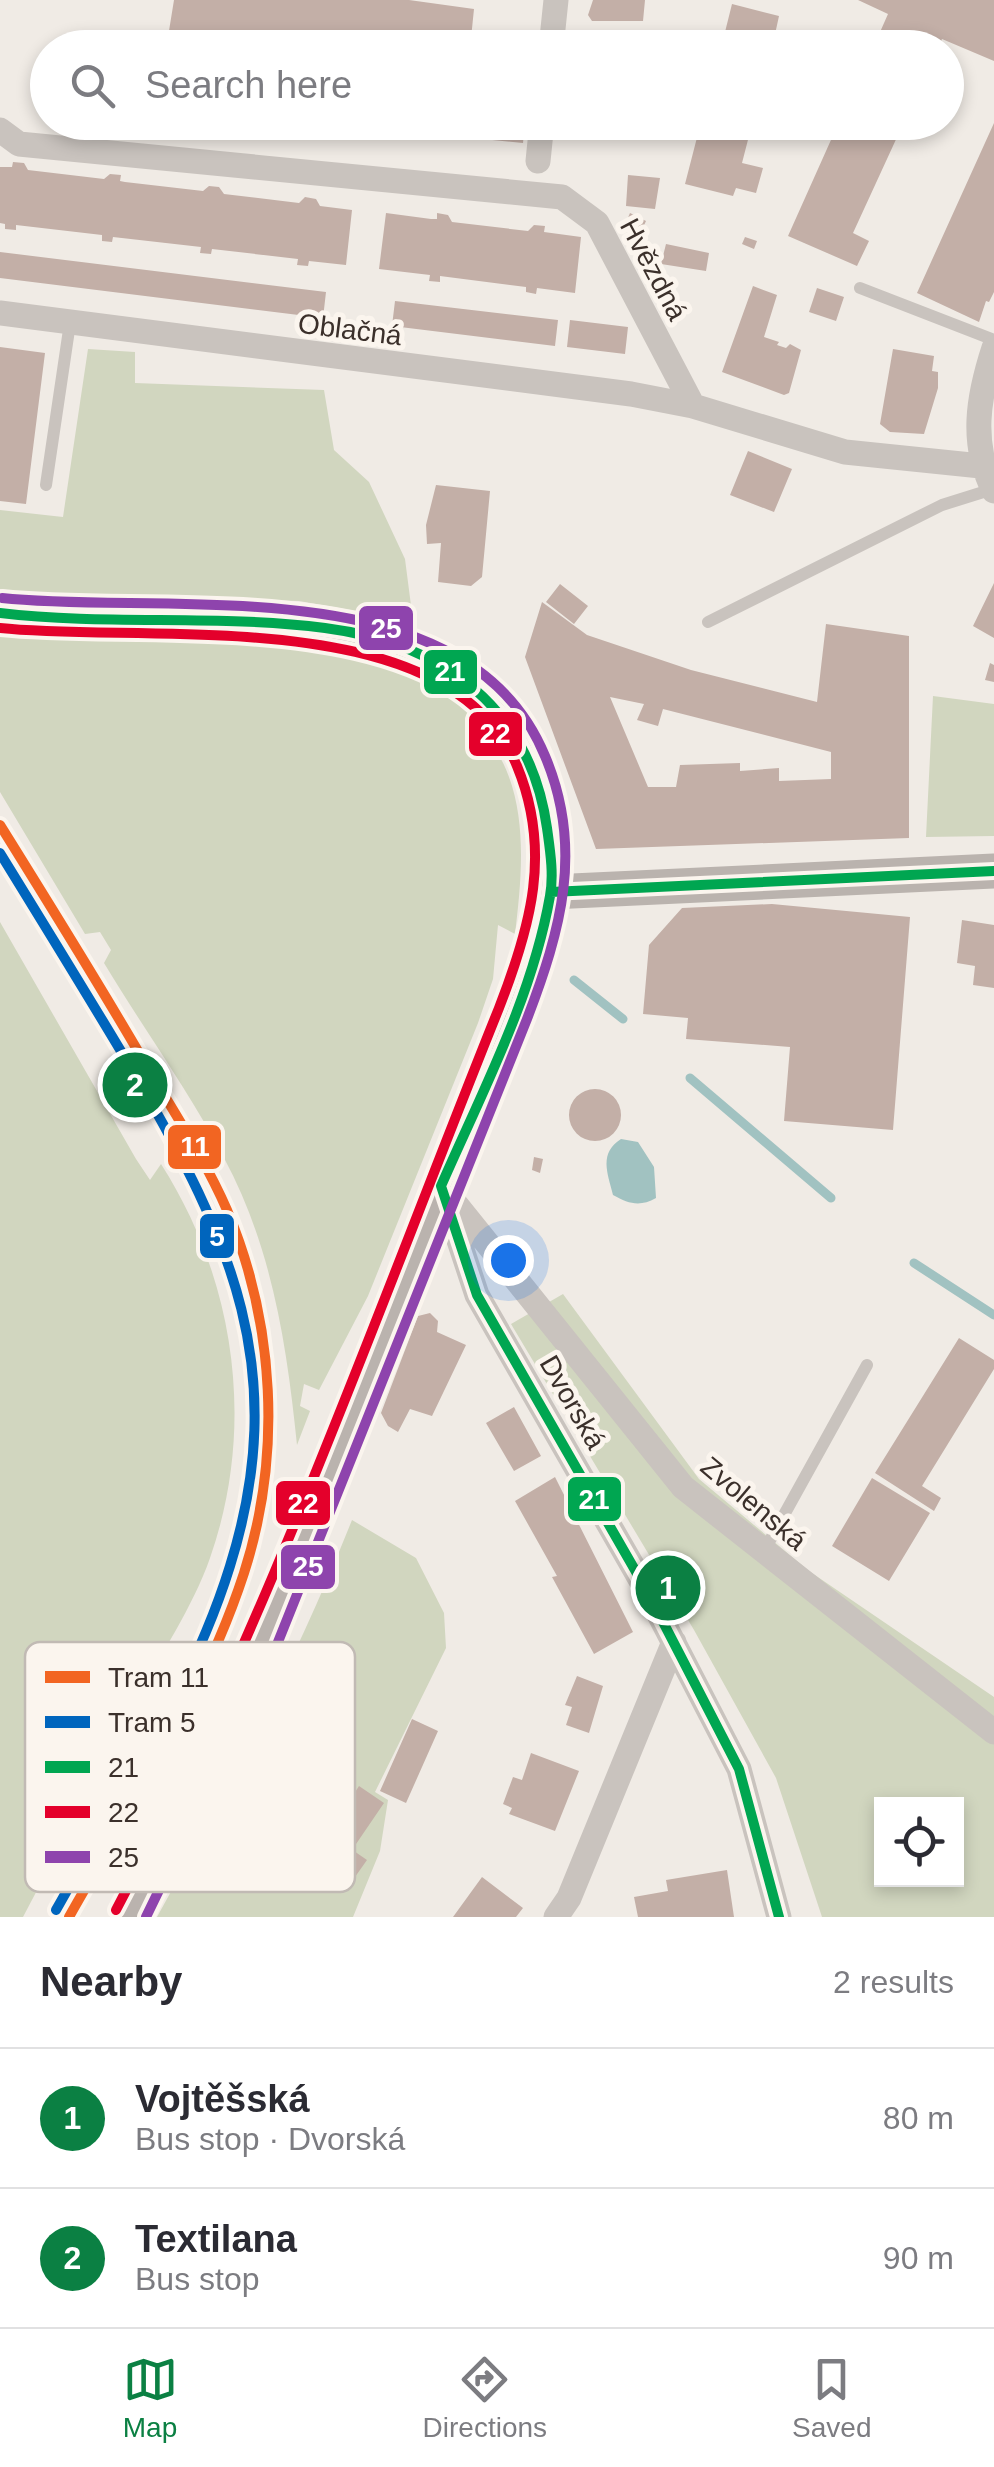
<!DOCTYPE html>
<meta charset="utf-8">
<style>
:root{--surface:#fff;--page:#f7f7f7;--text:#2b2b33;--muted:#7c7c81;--line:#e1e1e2;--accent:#0b8043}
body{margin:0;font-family:Helvetica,sans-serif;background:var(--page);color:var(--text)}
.controls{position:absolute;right:30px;bottom:30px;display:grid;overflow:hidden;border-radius:0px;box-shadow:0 5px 15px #0003}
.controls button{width:90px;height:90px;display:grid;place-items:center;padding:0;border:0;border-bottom:2px solid var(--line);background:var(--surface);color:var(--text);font:50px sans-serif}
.you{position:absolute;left:508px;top:1260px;width:35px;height:35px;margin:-25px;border:8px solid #fff;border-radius:50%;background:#1a73e8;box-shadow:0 0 0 15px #1a73e833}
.badge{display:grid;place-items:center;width:65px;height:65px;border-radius:50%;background:var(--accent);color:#fff;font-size:32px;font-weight:700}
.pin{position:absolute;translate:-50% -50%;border:5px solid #fff;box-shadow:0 2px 10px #0006}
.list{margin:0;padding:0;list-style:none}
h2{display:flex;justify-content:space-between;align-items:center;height:130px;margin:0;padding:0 40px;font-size:42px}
h2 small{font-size:32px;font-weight:400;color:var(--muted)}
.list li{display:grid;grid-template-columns:65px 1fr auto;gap:30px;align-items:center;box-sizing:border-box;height:140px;padding:0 40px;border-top:2px solid var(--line)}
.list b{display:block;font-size:38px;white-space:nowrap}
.list p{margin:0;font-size:32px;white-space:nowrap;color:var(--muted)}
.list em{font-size:32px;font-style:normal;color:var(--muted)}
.icon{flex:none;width:55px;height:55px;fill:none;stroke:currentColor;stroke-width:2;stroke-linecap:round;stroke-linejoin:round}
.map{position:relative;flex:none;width:994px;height:1917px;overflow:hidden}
.search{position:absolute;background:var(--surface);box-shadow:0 5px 15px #0003;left:30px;right:30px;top:30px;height:110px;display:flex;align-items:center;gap:25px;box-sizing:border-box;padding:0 35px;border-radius:55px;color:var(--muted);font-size:38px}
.sheet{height:410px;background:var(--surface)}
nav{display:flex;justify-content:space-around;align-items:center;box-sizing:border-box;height:140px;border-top:2px solid var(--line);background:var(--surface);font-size:28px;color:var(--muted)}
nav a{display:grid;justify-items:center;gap:5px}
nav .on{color:var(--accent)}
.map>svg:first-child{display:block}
.green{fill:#d1d6bf;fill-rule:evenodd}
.water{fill:#a1c2c1}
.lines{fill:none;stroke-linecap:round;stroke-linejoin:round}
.stream{stroke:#a1c2c1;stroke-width:9}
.building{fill:#c3afa7;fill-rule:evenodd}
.lane{stroke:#c9c3be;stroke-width:12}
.street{stroke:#c9c3be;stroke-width:25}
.secondary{stroke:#bab3ae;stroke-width:35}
.bus-1-casing{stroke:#fbf5ee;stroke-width:18}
.bus-2-casing{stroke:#fbf5ee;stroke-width:18}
.bus-3-casing{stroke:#fbf5ee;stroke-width:18}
.bus-1{stroke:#00a651;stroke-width:10}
.bus-2{stroke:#e4002b;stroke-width:10}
.bus-3{stroke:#8e44ad;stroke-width:10}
.tram-1-casing{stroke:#fbf5ee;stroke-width:18}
.tram-2-casing{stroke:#fbf5ee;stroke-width:18}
.tram-1{stroke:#f26522;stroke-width:10}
.tram-2{stroke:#0065bd;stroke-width:10}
.labels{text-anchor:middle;stroke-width:10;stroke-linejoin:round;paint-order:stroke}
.street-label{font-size:28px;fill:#3b302b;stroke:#fbf5ee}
.key{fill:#fbf5ee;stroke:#c1bab4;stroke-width:2.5}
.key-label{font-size:28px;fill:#3b302b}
.line-badge{stroke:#fbf5ee;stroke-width:4}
.badge-label{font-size:28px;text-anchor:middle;font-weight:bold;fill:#fff}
</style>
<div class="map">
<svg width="994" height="1917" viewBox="0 0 994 1917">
<rect width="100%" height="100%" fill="#f0ebe5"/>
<path class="green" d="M88 349 135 352V383L324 390 334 450 369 482 405 559 413 621 299 601 50 596 0 589V510L63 517Z
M0 634C32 639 66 637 98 638 232 642 451 622 509 777 527 826 521 884 515 934L498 925 493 979 478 1023 368 1296 319 1390 304 1384 300 1406 310 1411 297 1445C287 1346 272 1247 224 1158 189 1091 143 1028 104 963L111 950 100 932 85 934 0 792Z
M933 696 994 704V836L926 837Z
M0 922 136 1159 150 1180 161 1164C236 1281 256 1427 210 1558 193 1607 160 1655 136 1701 99 1773 61 1845 23 1917H0Z
M563 1294 699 1479 809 1571 994 1697V1917H822L776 1778 694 1630 511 1324ZM882 1804H956V1880H882Z
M352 1520 416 1558 444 1613 446 1648 375 1792 388 1800 380 1851 353 1917H157C229 1787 297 1658 352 1520Z"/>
<path class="water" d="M621 1139 638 1142 654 1167 656 1198C640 1207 629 1204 613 1195 607 1172 599 1153 621 1139Z"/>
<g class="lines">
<path class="stream" d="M574 980 623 1019
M690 1078 831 1198
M914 1263 994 1315"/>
</g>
<path class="building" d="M174 0H409L474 9 470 48H219L220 44 168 37Z
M593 0H645L643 21H592L588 15Z
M858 0H994V61L942 39 938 48H873L888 14Z
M732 4 779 16 772 48H721Z
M484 122H525L523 143 482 139Z
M701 122 750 132 742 163 763 168 756 193 736 188 733 196 685 184Z
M839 122H904L853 233 869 241 857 266 788 236Z
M994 123V292L989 302 986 301 979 322 917 293Z
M13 162 24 163 28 170 104 179 110 174 121 175 120 181 125 182 203 191 209 186 219 187 224 194 299 203 305 197 316 199 320 206 352 210 346 265 309 261 308 266 297 265 298 259 212 249 211 254 200 253 201 247 113 237 112 242 102 241V235L16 225V230L5 229V224L0 223V167H12Z
M628 175 660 178 655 209 626 206Z
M386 213 431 219H437V213L448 215 452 222 528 231 534 225 545 226 544 232 581 237 575 293 537 288 536 294 526 292V287L440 276V282L429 281 430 275 379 269Z
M630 213 646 221 640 234 624 227Z
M745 237 757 241 754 249 742 244Z
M666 244 709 253 706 271 661 264Z
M0 252 326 292 323 318 0 278Z
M753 286 777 295 764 337 779 342 777 345 786 348 790 344 801 350 789 393 784 395 722 372Z
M817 288 844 297 836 321 809 312Z
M395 301 558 320 555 346 392 326Z
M570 320 628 327 625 354 567 347Z
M0 347 45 353 26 504 0 501Z
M893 349 934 356 932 371 938 372V388L924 434 890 432 880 424Z
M748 451 792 469 774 512 730 495Z
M436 485 490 491 482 577 471 586 438 582 441 543 427 544 426 525Z
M994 583V638L973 626Z
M560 584 588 606 574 624 546 602Z
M542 602 587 635 691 670 817 702 826 624 909 636V838L596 849 525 657ZM610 697 644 704 637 720 658 726 663 709 831 752V779L779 781V768L740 771V763L680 765 676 787H648Z
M990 663 994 665V682L985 680Z
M772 904 910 917 893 1130 784 1121 790 1047 686 1039 688 1018 643 1014 649 945 682 908Z
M962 920 994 925V988L973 985 975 966 957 963Z
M569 1115a26 26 0 1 1 52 0a26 26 0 1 1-52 0Z
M534 1157 543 1159 540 1173 532 1170Z
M430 1313 438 1321 437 1332 466 1345 432 1416 410 1409 398 1432 388 1426 381 1413 418 1316Z
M959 1338 994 1360V1369L922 1486 941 1498 934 1511 875 1473Z
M514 1407 541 1456 514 1471 486 1423Z
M555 1477 633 1632 594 1654 552 1577 557 1576 515 1501Z
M872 1478 930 1513 889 1581 832 1546Z
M577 1676 603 1686 589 1733 566 1725 572 1707 565 1705Z
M412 1719 438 1731 406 1803 380 1791Z
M531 1753 579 1771 555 1831 509 1814 512 1808 503 1804 513 1777 522 1780Z
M359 1786 384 1803 354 1847 330 1831Z
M351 1849 367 1860 350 1884 334 1872Z
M727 1870 734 1917H638L634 1897 668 1891 666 1880Z
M482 1877 523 1908 516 1917H453Z"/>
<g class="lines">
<path class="lane" d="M860 288 994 340
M46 485 70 323
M708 622 942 505 993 489
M764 1551 867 1365"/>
<path class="street" d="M551 48 556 0
M0 130 19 144 562 197 597 223 693 406
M538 161 542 122
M0 313 631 394 693 406 845 452 981 466
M994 348C978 397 970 443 994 491
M441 1186 477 1295 647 1591 739 1769 779 1917
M454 1202 683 1487 994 1732
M556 1917 569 1898 674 1642"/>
<path class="secondary" d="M0 613C147 637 350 591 474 685 535 731 559 818 551 892 548 924 534 958 523 988 497 1057 466 1124 439 1192 343 1437 258 1687 129 1917
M551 892 994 871"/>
<defs>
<path id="bus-1" d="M0 613C108 626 217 614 325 628 442 643 530 707 547 828 550 850 554 874 550 896 532 998 482 1092 441 1186L477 1295 647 1591 739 1769 779 1917
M551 892 994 871"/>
<path id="bus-2" d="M0 628C147 644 449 600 517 766 552 851 531 926 499 1008 377 1311 269 1621 116 1910"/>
<path id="bus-3" d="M2 598C167 616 466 564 545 756 584 848 561 930 527 1019L272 1657 146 1917"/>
</defs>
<use href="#bus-1" class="bus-1-casing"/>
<use href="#bus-2" class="bus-2-casing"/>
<use href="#bus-3" class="bus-3-casing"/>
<use href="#bus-1" class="bus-1"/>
<use href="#bus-2" class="bus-2"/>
<use href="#bus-3" class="bus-3"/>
<defs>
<path id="tram-1" d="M0 825C48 902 96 979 142 1058 171 1108 204 1157 227 1210 275 1324 282 1455 244 1573 204 1696 132 1805 69 1917"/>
<path id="tram-2" d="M0 853C45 926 90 999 134 1073 231 1239 291 1371 230 1566 192 1689 118 1799 56 1910"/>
</defs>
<use href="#tram-1" class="tram-1-casing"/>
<use href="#tram-2" class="tram-2-casing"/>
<use href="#tram-1" class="tram-1"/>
<use href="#tram-2" class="tram-2"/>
</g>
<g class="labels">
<g class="street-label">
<text transform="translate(654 269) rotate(62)" y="10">Hvězdná</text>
<text transform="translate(350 329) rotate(7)" y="10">Oblačná</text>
<text transform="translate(573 1402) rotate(60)" y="10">Dvorská</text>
<text transform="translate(754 1503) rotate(40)" y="10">Zvolenská</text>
</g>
</g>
<rect x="25" y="1642" width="330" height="250" rx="15" class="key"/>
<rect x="45" y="1671" width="45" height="12" fill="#f26522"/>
<rect x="45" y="1716" width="45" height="12" fill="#0065bd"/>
<rect x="45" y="1761" width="45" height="12" fill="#00a651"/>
<rect x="45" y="1806" width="45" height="12" fill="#e4002b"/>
<rect x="45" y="1851" width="45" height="12" fill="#8e44ad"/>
<g class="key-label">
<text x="108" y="1687">Tram 11</text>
<text x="108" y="1732">Tram 5</text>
<text x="108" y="1777">21</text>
<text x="108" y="1822">22</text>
<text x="108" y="1867">25</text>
</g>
<g class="line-badge">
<rect x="357" y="604" width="58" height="48" rx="10" fill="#8e44ad"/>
<rect x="422" y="648" width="57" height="48" rx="10" fill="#00a651"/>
<rect x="467" y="710" width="57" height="48" rx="10" fill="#e4002b"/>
<rect x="166" y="1123" width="57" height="48" rx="10" fill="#f26522"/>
<rect x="198" y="1212" width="38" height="48" rx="10" fill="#0065bd"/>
<rect x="566" y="1475" width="57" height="48" rx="10" fill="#00a651"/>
<rect x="274" y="1479" width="58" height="48" rx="10" fill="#e4002b"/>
<rect x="279" y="1543" width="58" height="48" rx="10" fill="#8e44ad"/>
</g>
<g class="badge-label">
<text x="386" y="638">25</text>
<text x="450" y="681">21</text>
<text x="495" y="743">22</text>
<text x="195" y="1156">11</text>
<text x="217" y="1246">5</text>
<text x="594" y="1509">21</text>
<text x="303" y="1513">22</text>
<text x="308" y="1576">25</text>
</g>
</svg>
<div class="controls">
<button><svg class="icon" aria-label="locate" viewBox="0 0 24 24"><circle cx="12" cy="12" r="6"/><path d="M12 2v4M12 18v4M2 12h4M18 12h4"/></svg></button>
</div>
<div class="you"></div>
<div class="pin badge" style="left:668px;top:1588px">1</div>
<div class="pin badge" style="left:135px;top:1085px">2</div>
<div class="search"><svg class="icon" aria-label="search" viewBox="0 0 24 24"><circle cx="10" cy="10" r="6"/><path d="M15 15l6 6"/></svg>Search here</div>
</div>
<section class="sheet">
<h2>Nearby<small>2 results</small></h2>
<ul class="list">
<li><span class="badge">1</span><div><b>Vojtěšská</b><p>Bus stop · Dvorská</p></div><em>80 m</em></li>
<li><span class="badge">2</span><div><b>Textilana</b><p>Bus stop</p></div><em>90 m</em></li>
</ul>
</section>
<nav>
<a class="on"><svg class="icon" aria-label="map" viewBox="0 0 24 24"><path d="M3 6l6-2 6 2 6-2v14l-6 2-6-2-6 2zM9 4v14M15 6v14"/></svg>Map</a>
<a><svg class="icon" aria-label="directions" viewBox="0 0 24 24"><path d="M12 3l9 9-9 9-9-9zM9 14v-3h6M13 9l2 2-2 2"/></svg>Directions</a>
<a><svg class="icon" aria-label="saved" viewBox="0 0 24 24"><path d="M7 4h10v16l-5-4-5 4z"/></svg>Saved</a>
</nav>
